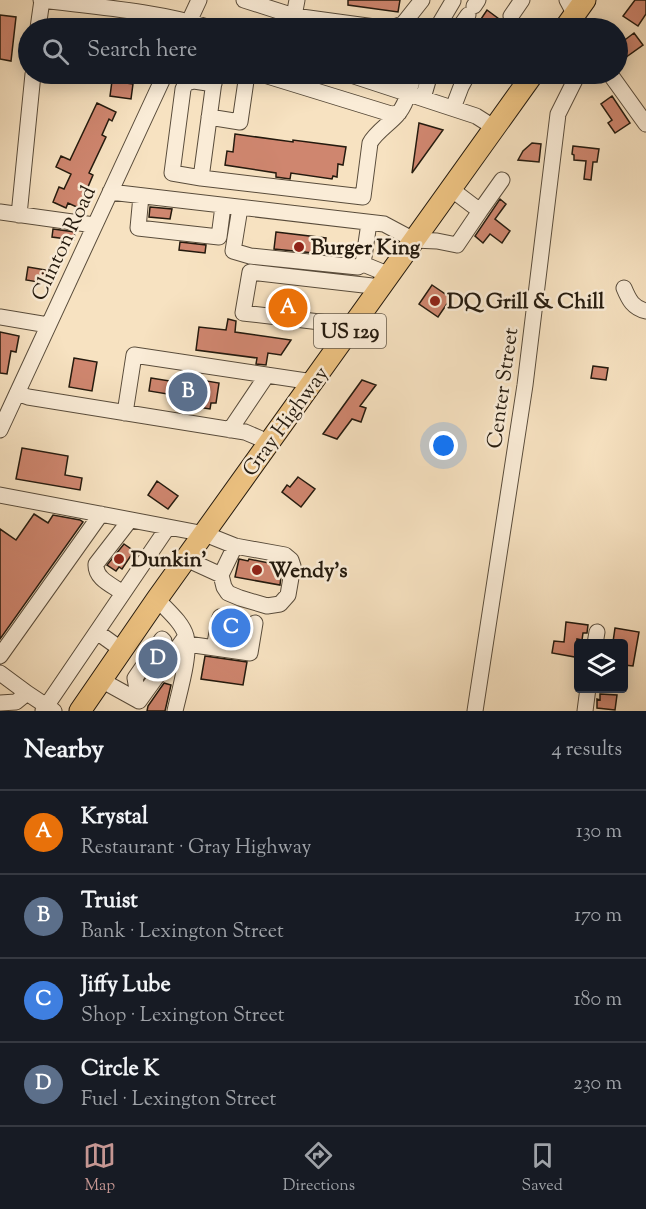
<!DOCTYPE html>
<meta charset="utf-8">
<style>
:root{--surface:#171b24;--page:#242831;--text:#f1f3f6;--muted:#9ea1a6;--line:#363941;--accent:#c59692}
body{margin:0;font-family:"Sorts Mill Goudy",serif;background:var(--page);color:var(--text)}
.controls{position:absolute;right:18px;bottom:18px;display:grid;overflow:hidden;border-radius:6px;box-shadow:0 3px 15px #0003}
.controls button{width:54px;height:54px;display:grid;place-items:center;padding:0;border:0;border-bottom:2px solid var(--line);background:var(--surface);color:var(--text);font:30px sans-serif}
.you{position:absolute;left:444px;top:446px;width:21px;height:21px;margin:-15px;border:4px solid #fff;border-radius:50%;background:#1a73e8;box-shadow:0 0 0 9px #1a73e833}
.badge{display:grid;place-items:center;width:39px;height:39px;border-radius:50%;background:var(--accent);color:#fff;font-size:20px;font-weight:700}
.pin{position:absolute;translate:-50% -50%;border:3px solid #fff;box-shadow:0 2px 6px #0006}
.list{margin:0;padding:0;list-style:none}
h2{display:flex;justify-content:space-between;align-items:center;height:78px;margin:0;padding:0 24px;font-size:26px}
h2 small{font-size:20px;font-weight:400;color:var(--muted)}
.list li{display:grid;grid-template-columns:39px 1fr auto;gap:18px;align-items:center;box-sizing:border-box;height:84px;padding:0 24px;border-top:2px solid var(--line)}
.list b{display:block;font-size:22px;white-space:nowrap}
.list p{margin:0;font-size:20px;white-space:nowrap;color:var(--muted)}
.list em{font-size:20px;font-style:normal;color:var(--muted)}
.icon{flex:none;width:33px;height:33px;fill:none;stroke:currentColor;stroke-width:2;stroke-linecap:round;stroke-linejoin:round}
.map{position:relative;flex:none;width:646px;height:711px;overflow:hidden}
.search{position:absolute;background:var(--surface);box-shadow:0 3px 15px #0003;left:18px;right:18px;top:18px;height:66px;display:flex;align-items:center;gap:15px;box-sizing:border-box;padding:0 21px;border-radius:33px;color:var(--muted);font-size:22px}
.sheet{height:414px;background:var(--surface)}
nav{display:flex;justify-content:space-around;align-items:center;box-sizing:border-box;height:84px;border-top:2px solid var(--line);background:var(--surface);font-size:16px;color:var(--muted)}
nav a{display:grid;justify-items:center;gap:3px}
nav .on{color:var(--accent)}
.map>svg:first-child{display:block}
.building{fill:#cf866f;stroke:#241a0e;stroke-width:1.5}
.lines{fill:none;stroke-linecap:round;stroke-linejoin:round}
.minor-casing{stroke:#594c3b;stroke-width:17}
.highway-casing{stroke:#241a0e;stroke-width:23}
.minor{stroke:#faecd7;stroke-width:15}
.highway{stroke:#ecc180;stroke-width:21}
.poi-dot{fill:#8f2418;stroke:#faecd7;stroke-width:2}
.labels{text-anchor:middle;stroke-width:5;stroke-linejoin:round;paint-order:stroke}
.shield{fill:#faecd7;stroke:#64594a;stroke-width:1.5}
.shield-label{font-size:20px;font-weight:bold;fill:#241a0e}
.street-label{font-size:21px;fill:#241a0e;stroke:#faecd7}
.poi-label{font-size:21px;font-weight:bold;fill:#241a0e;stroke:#faecd7;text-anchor:start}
</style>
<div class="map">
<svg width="646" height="711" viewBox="0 0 646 711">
<rect width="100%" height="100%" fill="#f7e2c1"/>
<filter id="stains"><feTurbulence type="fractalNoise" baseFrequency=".00333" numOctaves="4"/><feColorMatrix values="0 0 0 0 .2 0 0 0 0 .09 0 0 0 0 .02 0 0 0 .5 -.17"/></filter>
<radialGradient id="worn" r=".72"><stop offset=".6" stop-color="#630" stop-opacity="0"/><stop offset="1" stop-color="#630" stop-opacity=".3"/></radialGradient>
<path class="building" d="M348 0H400L398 12 348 5Z
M635 0H646V14L638 26 623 16Z
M487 10 506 24 514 28H475Z
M0 15 16 17 11 61 0 59Z
M634 33 643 45 622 60 618 54V45Z
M112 81 133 84 131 99 110 96Z
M612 96 630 123 615 133 608 123 612 120 601 104Z
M97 103 116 112 112 121 109 119 102 135 106 137 89 173 93 175 79 208 68 203 66 208 53 202 59 187 64 189 71 174 56 167 61 156 70 160Z
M419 123 443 130 412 173Z
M235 134 293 142V140L346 147 343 165 338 164 337 177 333 176 332 179 291 173 290 179 276 177V173L225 165 227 151 233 152Z
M532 143 541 144 539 162 518 160 523 151Z
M573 146 599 149 597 162H593L591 180 584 179 586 161 574 160V155L572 154Z
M500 199 506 204 495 219 510 231 502 243 490 234 483 243 475 236Z
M150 207 172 209 170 219 149 217Z
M53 229 75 232 74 240 52 237Z
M276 232 326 238 324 254 274 249Z
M180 242 206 245 205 253 179 250Z
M28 267 52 271 50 284 26 280Z
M432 285 451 298 438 317 419 304Z
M287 295 299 296 298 298 308 300 307 311 270 306V304L276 305 277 296 287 297Z
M228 319 236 321 235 332 291 340 281 355 268 353 266 365 256 364 257 358 196 350 199 327 226 330Z
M0 332 19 336 16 352 11 351 7 374 0 373Z
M74 358 97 362 92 391 69 387Z
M593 366 608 368 606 380 591 378Z
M151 378 188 384 189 378 219 383 216 403H211L210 409 185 405 186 397 149 391Z
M362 380 376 385 360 406 366 408 361 422 352 419 337 439 323 434Z
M22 448 68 456 65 475 82 478 80 490 16 479Z
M298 477 315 489 301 507 282 492 287 485 290 487Z
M157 481 178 496 168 509 148 495Z
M34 514 48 523 53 515 80 520 83 522 0 639V529L16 540Z
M124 544 134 551 122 569 119 567 116 571 107 565Z
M239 559 248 561 249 559 279 565 277 576H281L280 585 235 577Z
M229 613 241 615 237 641 226 640 230 619Z
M566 622 588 625 587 633H583L582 640 577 639 575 657 552 653 554 641 564 642Z
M615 628 639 632 633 666 624 665V644L613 642Z
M205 656 247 662 243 685 201 679Z
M164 683 171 685 165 711H147L148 706Z
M600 694 617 695 615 710 597 708V699L600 700Z"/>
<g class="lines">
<defs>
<path id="minor" d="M41 0C98 7 156 11 211 28
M244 0 294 16
M297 0 294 16 382 28
M567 0 582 28
M474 6 478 0
M511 16 522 0
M38 28 42 0
M186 28 199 0
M390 28 403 24 422 0
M437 28 453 1
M459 28 468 15
M215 74 201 178 363 197 370 143C375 133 389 124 397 115 407 104 410 87 414 74
M261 74 391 114 399 113
M348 74 476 116 495 128
M610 74 646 124
M423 98 430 74
M453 108 461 87 468 74
M209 117 240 122 247 74
M201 178 172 173 183 89 186 83 194 81 214 84
M110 192 384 224 414 240 437 241 457 245 480 211 451 189
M141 196 138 228 219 237 223 206
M240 208 233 251 250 256 358 267 363 264 390 275
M480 211 502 180
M0 212 94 225
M19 215 33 74
M363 264 369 223
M624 288C629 300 633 308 646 311
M0 317 48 325
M354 326 243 313 250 272 381 287
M17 393 28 397 245 432 259 438 268 446
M125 413 134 355 313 382
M0 430 165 74
M230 430 267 375
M0 495 205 534 235 546 285 555 291 560 293 566 288 595 280 604 267 606 240 598 228 593 224 587 221 575 186 559
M221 575 235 546
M123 593C112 585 95 579 96 564L130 520
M157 599C167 610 182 622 186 636 191 653 179 693 175 711
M97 632 122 650
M187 644 250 653 255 623
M595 644 597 632
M214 648 220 617
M0 656 101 514
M0 673 27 693 54 711
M101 680 139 701 186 636
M139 701 135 678 162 639 164 641
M0 703 16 702 27 693
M43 711 168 527
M475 711 525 385 558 114 578 74
M585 711 588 688"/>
<path id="highway" d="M565 28 585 0
M80 711 157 599 533 74"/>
</defs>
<use href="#minor" class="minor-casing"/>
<use href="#highway" class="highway-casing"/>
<use href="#minor" class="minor"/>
<use href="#highway" class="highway"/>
</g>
<g class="poi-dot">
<circle cx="299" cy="247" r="6"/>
<circle cx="435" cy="301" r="6"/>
<circle cx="119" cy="559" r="6"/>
<circle cx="257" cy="570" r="6"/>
</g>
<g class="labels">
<rect class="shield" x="314" y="314" width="72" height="34" rx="4.5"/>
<g class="shield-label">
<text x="350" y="338">US 129</text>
</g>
<g class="street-label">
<text transform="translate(63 243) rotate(-65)" y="7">Clinton Road</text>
<text transform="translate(502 388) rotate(-82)" y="7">Center Street</text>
<text transform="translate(285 421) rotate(-54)" y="7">Gray Highway</text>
</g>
<g class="poi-label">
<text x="311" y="254">Burger King</text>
<text x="447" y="308">DQ Grill &amp; Chill</text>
<text x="131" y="566">Dunkin'</text>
<text x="269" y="577">Wendy's</text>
</g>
</g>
<rect width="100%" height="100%" filter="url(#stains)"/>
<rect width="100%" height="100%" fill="url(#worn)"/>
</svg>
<div class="controls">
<button><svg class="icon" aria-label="layers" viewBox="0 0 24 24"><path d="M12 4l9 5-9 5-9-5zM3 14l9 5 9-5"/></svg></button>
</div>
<div class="you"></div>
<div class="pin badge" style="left:288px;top:308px;background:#e8710a">A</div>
<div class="pin badge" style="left:188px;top:392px;background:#5c6f8a">B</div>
<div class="pin badge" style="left:231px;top:628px;background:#3f7fe0">C</div>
<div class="pin badge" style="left:158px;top:659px;background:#5c6f8a">D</div>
<div class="search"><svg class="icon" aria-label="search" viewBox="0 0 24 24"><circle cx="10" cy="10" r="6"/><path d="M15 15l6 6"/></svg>Search here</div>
</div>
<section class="sheet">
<h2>Nearby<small>4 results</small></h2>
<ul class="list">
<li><span class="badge" style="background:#e8710a">A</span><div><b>Krystal</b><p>Restaurant · Gray Highway</p></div><em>130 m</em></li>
<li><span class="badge" style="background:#5c6f8a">B</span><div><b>Truist</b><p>Bank · Lexington Street</p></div><em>170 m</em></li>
<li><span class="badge" style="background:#3f7fe0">C</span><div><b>Jiffy Lube</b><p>Shop · Lexington Street</p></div><em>180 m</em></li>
<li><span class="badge" style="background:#5c6f8a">D</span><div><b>Circle K</b><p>Fuel · Lexington Street</p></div><em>230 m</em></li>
</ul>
</section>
<nav>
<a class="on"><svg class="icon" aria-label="map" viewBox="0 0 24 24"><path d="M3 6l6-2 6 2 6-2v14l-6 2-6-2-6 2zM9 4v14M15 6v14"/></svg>Map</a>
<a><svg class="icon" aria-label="directions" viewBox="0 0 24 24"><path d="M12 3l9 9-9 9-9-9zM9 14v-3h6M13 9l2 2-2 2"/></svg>Directions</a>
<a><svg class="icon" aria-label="saved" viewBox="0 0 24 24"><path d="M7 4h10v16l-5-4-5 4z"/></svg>Saved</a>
</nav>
